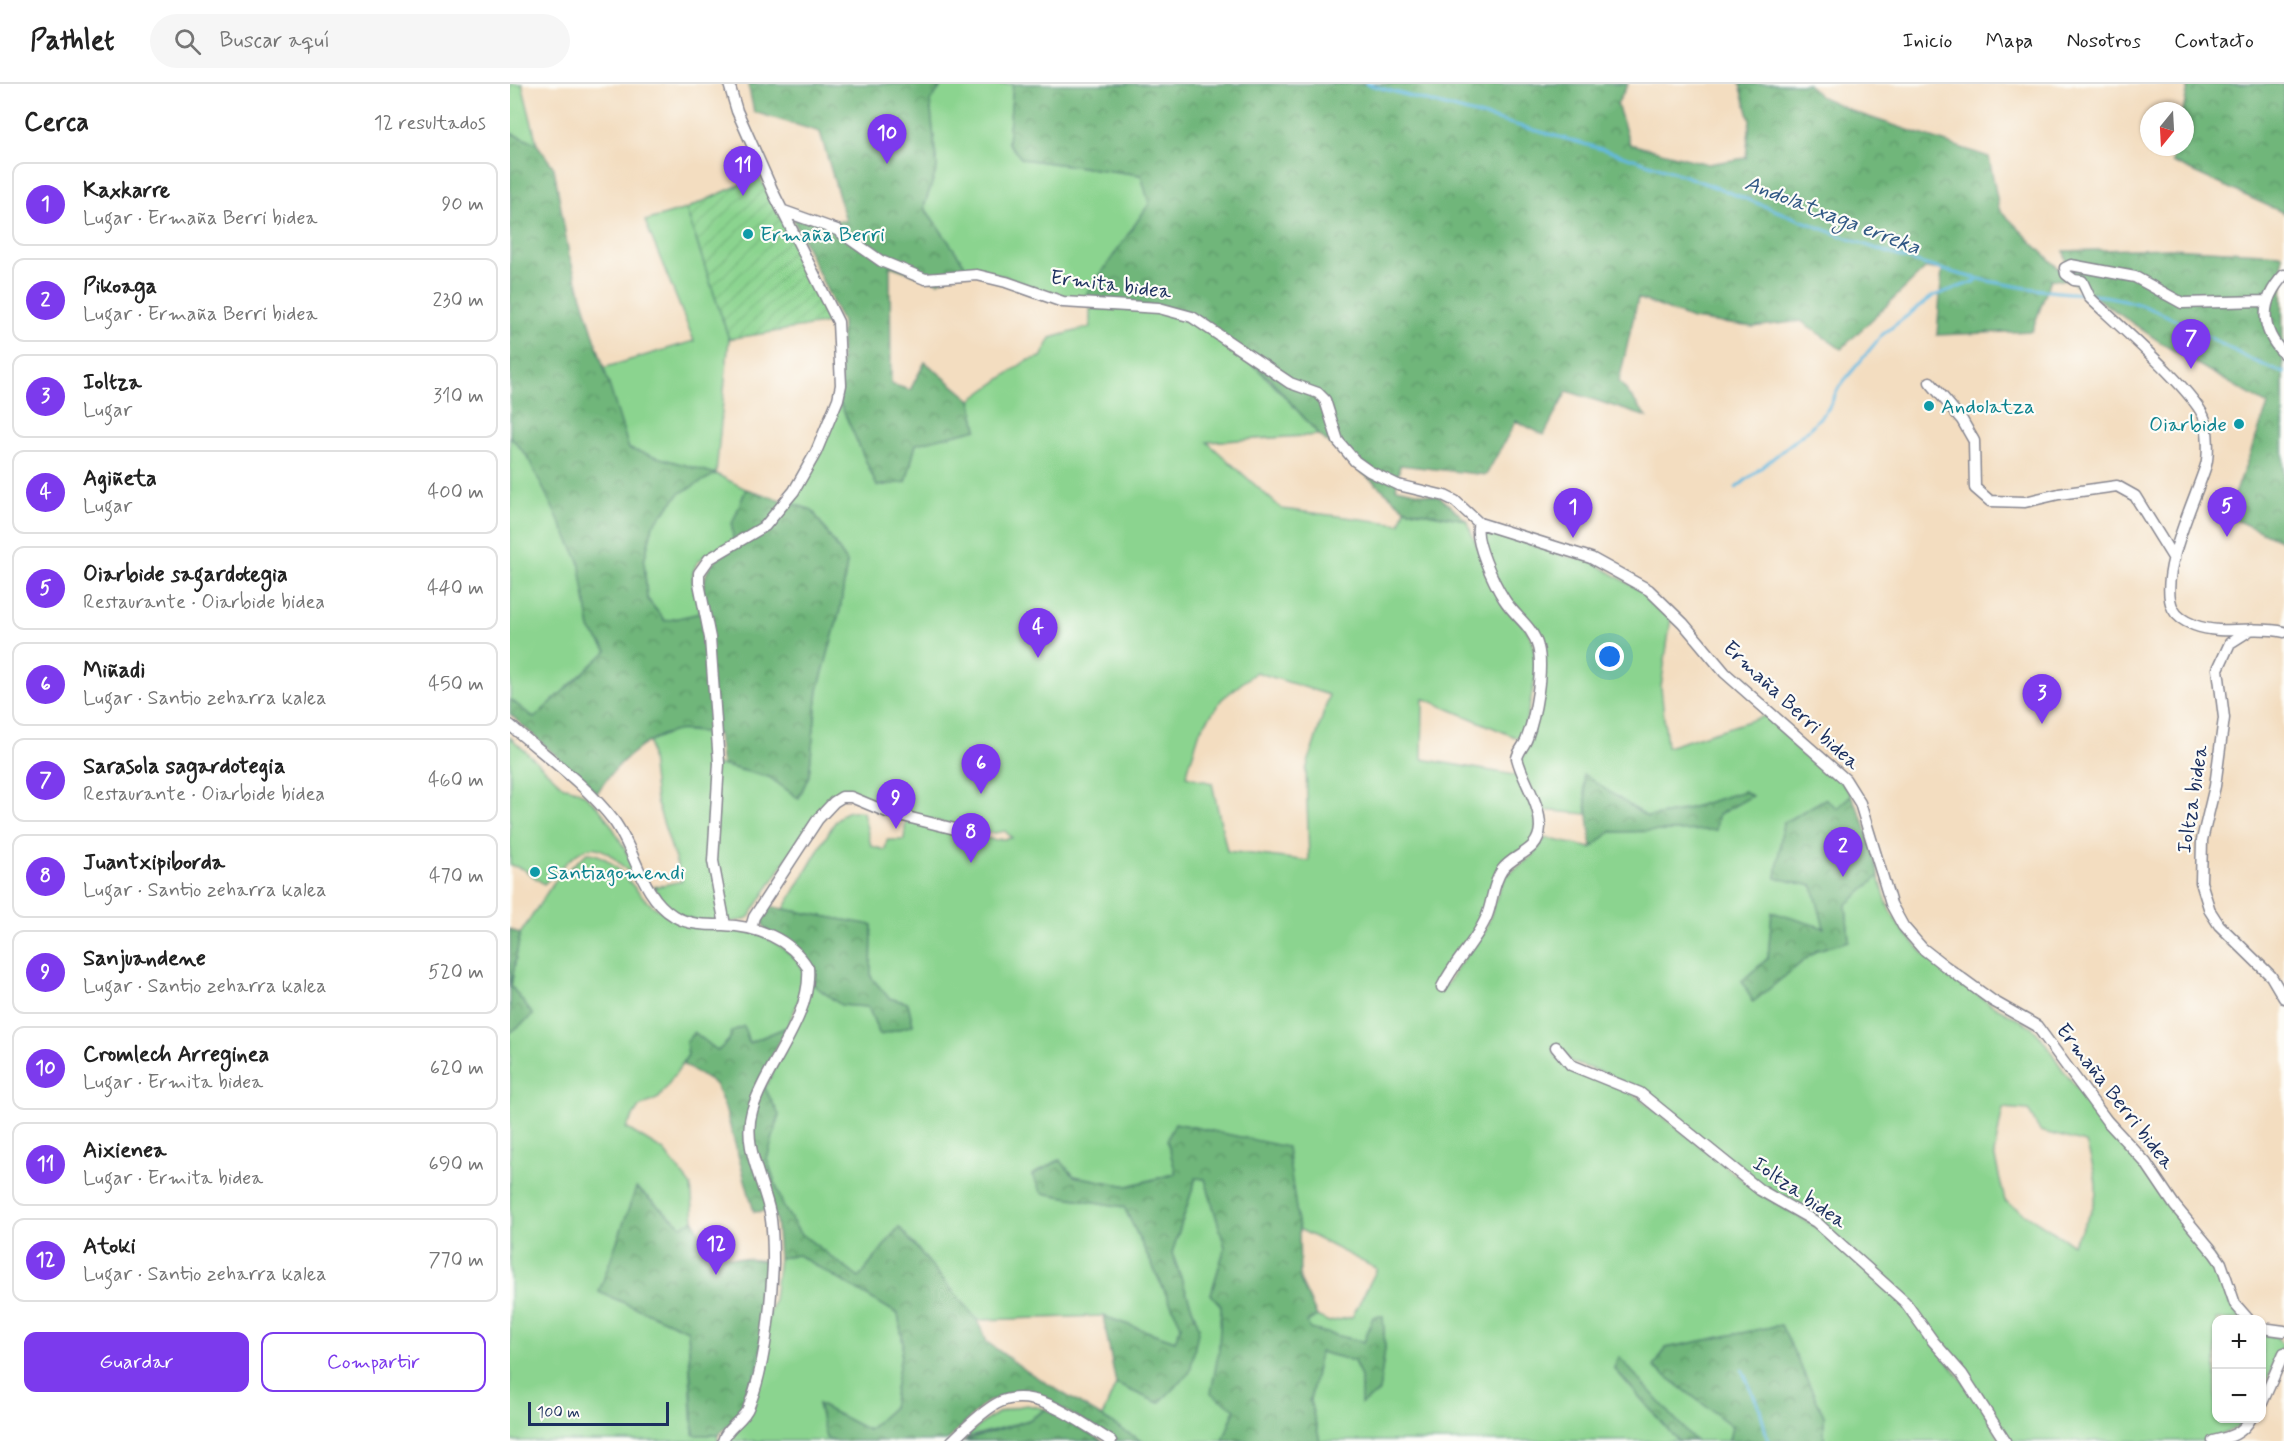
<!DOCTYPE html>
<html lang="es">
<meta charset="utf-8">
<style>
:root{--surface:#fff;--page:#f6f6f6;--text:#222;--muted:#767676;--line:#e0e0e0;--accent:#7c3aed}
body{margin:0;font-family:Mynerve,sans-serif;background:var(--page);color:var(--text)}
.controls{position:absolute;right:18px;bottom:18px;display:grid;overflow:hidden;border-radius:12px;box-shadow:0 2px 4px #0004}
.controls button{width:54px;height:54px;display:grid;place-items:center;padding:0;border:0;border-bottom:2px solid var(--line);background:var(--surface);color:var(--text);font:30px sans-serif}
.compass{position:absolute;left:1630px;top:18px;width:54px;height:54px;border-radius:50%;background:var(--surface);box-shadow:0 2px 4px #0004;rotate:198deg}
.scale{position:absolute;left:18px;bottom:15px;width:141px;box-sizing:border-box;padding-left:6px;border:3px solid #1b2f5e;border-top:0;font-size:16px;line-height:21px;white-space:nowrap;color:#1b2f5e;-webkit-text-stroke:4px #fdfcf7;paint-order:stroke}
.you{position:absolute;left:1100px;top:573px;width:21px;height:21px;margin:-15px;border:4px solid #fff;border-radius:50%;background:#1a73e8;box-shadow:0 0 0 9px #1a73e833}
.badge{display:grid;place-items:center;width:39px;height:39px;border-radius:50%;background:var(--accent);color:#fff;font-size:20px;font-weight:700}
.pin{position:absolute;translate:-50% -50px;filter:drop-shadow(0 2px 3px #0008)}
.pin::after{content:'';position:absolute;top:32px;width:21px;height:18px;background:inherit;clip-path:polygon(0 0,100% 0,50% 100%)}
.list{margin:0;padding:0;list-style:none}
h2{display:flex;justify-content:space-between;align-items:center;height:78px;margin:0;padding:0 24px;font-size:26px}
h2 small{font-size:20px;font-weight:400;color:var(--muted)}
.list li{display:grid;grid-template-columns:39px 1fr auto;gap:18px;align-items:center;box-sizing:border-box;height:84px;margin:0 12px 12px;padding:0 12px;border:2px solid var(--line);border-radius:12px}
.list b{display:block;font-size:22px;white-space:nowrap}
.list p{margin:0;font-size:20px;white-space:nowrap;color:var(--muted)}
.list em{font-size:20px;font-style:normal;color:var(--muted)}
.actions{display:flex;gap:12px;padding:18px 24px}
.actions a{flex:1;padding:14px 0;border:2px solid var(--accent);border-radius:12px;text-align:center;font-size:21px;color:var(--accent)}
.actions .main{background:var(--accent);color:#fff}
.icon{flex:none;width:33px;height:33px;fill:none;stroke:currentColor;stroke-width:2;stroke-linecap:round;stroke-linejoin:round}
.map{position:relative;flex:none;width:1774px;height:1357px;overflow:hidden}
header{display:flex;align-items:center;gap:36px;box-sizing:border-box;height:84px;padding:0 30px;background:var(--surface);border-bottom:2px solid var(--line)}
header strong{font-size:28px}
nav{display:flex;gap:33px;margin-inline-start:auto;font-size:21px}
.search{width:420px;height:54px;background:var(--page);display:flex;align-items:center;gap:15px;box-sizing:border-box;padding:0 21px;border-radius:33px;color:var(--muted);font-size:22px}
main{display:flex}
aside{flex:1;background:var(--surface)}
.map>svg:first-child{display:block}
.grass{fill:#8bd48f;stroke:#538276;stroke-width:1.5;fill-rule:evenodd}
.forest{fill:url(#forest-crowns);stroke:#46726c;stroke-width:1.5}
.garden{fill:url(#garden-furrows);stroke:#538276;stroke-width:1.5}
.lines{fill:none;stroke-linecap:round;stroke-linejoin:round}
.stream{stroke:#63b9e0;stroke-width:3}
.minor-casing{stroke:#87868f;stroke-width:13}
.minor{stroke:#fff;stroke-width:10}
.culture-dot{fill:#0f9aa8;stroke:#fdfcf7;stroke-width:2}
.labels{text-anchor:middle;stroke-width:4.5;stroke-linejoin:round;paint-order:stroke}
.culture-label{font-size:21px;fill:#0d838f;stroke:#fdfcf7;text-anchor:start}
.street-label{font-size:21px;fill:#1b2f5e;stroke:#fdfcf7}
.water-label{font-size:22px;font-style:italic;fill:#315885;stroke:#fdfcf7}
</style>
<header>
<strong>Pathlet</strong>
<div class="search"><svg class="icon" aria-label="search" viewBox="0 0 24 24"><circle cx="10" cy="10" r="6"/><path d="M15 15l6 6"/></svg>Buscar aquí</div>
<nav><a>Inicio</a><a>Mapa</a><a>Nosotros</a><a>Contacto</a></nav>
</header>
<main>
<aside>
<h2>Cerca<small>12 resultados</small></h2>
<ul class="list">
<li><span class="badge">1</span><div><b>Kaxkarre</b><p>Lugar · Ermaña Berri bidea</p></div><em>90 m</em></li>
<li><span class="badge">2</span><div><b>Pikoaga</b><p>Lugar · Ermaña Berri bidea</p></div><em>230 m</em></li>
<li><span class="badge">3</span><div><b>Ioltza</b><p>Lugar</p></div><em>310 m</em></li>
<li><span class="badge">4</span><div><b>Agiñeta</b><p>Lugar</p></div><em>400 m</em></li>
<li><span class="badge">5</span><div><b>Oiarbide sagardotegia</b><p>Restaurante · Oiarbide bidea</p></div><em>440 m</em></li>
<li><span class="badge">6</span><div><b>Miñadi</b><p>Lugar · Santio zeharra kalea</p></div><em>450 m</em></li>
<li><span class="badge">7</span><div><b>Sarasola sagardotegia</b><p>Restaurante · Oiarbide bidea</p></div><em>460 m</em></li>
<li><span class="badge">8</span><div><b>Juantxipiborda</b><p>Lugar · Santio zeharra kalea</p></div><em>470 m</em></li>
<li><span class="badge">9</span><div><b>Sanjuandene</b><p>Lugar · Santio zeharra kalea</p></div><em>520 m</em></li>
<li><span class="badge">10</span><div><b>Cromlech Arreginea</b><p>Lugar · Ermita bidea</p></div><em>620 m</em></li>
<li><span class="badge">11</span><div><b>Aixienea</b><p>Lugar · Ermita bidea</p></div><em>690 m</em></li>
<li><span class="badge">12</span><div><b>Atoki</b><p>Lugar · Santio zeharra kalea</p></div><em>770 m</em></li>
</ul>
<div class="actions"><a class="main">Guardar</a><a>Compartir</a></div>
</aside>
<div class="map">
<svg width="1774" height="1357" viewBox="0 0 1774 1357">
<defs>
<pattern id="forest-crowns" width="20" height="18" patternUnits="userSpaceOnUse" patternTransform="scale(1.5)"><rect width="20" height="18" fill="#70b67a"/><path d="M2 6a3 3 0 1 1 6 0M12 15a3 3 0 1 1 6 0" fill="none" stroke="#5b9467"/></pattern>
<pattern id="garden-furrows" width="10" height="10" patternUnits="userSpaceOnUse" patternTransform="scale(1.5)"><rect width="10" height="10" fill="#8bd48f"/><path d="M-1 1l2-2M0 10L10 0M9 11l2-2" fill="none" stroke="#77b67e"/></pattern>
</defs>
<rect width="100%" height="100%" fill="#fdfcf7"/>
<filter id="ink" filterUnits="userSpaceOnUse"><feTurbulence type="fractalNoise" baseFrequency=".0167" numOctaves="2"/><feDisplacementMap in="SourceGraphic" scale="12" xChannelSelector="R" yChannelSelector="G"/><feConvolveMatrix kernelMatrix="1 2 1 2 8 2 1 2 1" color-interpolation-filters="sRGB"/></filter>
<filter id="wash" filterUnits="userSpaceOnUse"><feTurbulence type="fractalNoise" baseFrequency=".008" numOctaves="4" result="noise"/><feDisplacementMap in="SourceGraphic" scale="24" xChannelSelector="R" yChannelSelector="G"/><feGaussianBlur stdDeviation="1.35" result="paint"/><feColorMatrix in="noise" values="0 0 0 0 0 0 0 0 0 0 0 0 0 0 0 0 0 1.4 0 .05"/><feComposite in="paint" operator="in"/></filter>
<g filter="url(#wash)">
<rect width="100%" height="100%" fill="#f3ddc0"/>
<path class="grass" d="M0 0H12L27 60 0 49Z
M433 0H503L498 59 512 75 631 91 640 120 572 217 550 213 497 193 457 184 414 123 427 84 420 17Z
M176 125 219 255 206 390 236 405 222 440 223 457C180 477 175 483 191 529L155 537 137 514 134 477 143 441 170 409 205 390 119 365 93 284 184 257 135 137Z
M580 224C604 225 630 223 654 227 712 238 772 309 809 351L697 358 772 425 890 440 895 425 956 436 991 518 1016 544 1023 557 1026 591 1012 656 913 614 912 675 1010 692C1018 710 1029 729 1025 749 1021 768 1005 768 994 780 979 795 982 818 972 835 958 856 942 873 931 896L936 902 948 882 975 848 989 806 997 791 1024 771 1035 754 1081 764 1100 748 1206 746 1208 731 1241 712 1234 707 1167 728 1137 733 1073 691 1077 730 1030 726 1012 683V674L1020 658 1032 592V571L1021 541 1001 520 988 499 971 452 973 445 1058 473 1081 477 1130 506 1161 534 1151 603 1157 663 1258 631 1331 697 1341 711 1327 724 1315 715 1273 739 1266 794 1303 802 1315 845 1262 829 1258 874 1232 897 1243 917 1307 866 1339 857 1336 821 1369 792 1377 820 1390 843 1416 872 1479 919 1521 942 1534 957 1555 989 1606 1051 1628 1072 1676 1141 1705 1176 1720 1220 1732 1235 1706 1236V1334L1737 1335 1730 1342 1697 1357H1498L1471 1309 1424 1254 1396 1215 1304 1134 1251 1104 1139 1012 1097 990 1061 978 1048 962 1043 963 1045 971 1054 981 1112 1003 1132 1016 1250 1110 1303 1141 1394 1221 1471 1320 1491 1357H1314V1332L1271 1241 1156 1264 1144 1283 1222 1342 1219 1357H1185L1109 1274 1104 1284 1168 1357H810L800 1317 810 1268 844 1277 851 1293 852 1319 869 1308 875 1264 873 1232 863 1233 854 1258 800 1245 797 1238 807 1232 819 1238 842 1233 867 1185 789 1145 776 1063 665 1039 657 1056 666 1089 618 1102 564 1092 549 1076 522 1091 532 1109 614 1123 671 1241 665 1257 593 1232 467 1236 389 1143 349 1194 289 1148 273 1122 257 1075 269 1031 255 1004 284 947 301 899 331 921 358 923 370 951 403 941 398 919 379 914 361 893 362 841 274 825 323 741C332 729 337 724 353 728L361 762 375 766 377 756H394L396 736 484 756 502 754 495 747 484 749 469 747 376 725 343 710H333L321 715 307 728 239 833C226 842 179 838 165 829 155 822 150 813 144 803L172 797 146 716 139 657 167 646 200 649 205 680 259 693 289 714 299 691 308 606 330 526 337 478 302 426 282 420 308 372 330 319 367 402 396 398 406 360 467 345 461 316 516 277 531 273 541 254 580 243ZM746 588 819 611 796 686 799 777 717 767 702 699 676 692 690 647 712 615ZM1493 1024 1518 1026 1530 1047 1576 1059C1592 1109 1590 1118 1562 1160L1495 1117 1484 1070Z
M0 352 17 372 52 438 70 477 80 545 97 567 24 634 0 615Z
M0 653 54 703C92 706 118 773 134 803 83 754 87 748 34 800L13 785 0 781Z
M77 769C108 769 126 817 152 827 207 848 254 832 295 887L292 909 277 943 238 959 234 943 222 947 219 956 208 967 184 948 176 958 178 971 149 1014 129 1023 116 1044 154 1067 181 1102 184 1136 172 1143 127 1104 89 1208 178 1246 183 1350 208 1351V1357H0V949L23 931 1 902 10 850 44 798Z
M686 1094 695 1095 715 1163 701 1210 711 1222 709 1265 725 1325 713 1357H631L592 1333 606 1300 649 1319 689 1243 662 1169Z
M288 1171 388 1230 393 1259 382 1324 358 1346 308 1320 316 1354 327 1357H217L264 1216 269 1174Z
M1752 1250 1767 1253 1772 1261 1752 1308Z
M517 1321 536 1325 519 1336 455 1354C478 1334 487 1325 517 1321Z"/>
<path class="forest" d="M238 0H433L420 17 427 84 414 123 457 184 428 198 380 182 381 300 400 306 415 278 461 316 467 345 406 360 396 398 367 402 330 319 332 238 283 135 336 137 310 48 244 28Z
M503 0H1118L1107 20 1120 60 1198 80 1236 74 1240 36 1230 0H1298L1309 12 1347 29 1479 73 1489 125 1560 196 1554 167 1660 164 1772 170 1774 458 1717 432 1758 321 1656 262 1561 197 1541 195 1522 247 1427 251 1432 186 1416 184 1331 265 1291 237 1243 243 1182 235 1128 214 1109 297 1137 333 1057 307 1034 351 1006 337 976 391 890 381 886 404 930 413 956 436 895 425 809 351 760 295 694 243 654 227 572 217 639 120 631 91 512 75 498 59Z
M1679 0H1774V129L1662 78 1665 63H1675L1673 27Z
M0 49 27 60 44 84 59 171 119 365 206 390 170 409 143 441 134 477 137 515 155 537 191 529C195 493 190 482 224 464L222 440 236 405 302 426 337 478 330 526 308 606 299 692 288 714 259 693 212 681 208 650C195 649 178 644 166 647 133 654 105 681 87 709L0 630V615L24 634 97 567 80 545 69 477 17 372 0 352Z
M1073 690 1137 733 1167 728 1234 707 1242 712 1208 731 1206 746 1100 748 1082 764Z
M1341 711 1354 738 1369 792 1336 821 1339 857 1307 866 1243 918 1232 897 1258 874 1262 828 1314 844 1303 802 1266 794 1273 739 1315 715 1327 724Z
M257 822 362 841 361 893 379 914 398 919 403 941 370 951 358 923 331 921 301 899 300 885 254 843 251 832Z
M0 845 10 850 1 902 23 931 0 949Z
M234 942 239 959 277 943 250 995 269 1031 257 1075 273 1122 289 1148 349 1194 389 1143 467 1236 477 1258 518 1288 631 1357H607L537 1316 518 1309H498L475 1319 437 1357H327L316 1354 308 1320 358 1346 382 1324 393 1259 388 1230 288 1171 269 1174 266 1134 256 1127 244 1128 215 1024 205 1000 172 980 178 971 176 958 184 948 208 967 219 956 222 947Z
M665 1039 777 1063 789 1145 790 1196 807 1232 797 1238 800 1245 854 1258 863 1233 873 1232 875 1264 869 1308 851 1320V1293L844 1277 810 1268 800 1317 810 1357H713L725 1325 701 1309 709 1265 711 1222 701 1210 715 1163 695 1095 686 1094 662 1169 689 1243 680 1288 649 1319 606 1300 593 1232 665 1257 671 1241 614 1123 532 1109 522 1091 550 1076 564 1092 618 1102 666 1090 657 1056Z
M126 1104 172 1142 184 1136C199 1176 219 1173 256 1177 257 1213 252 1288 235 1319 229 1332 219 1342 208 1351H184L178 1246 89 1208Z
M1271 1241 1314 1332V1357H1219L1222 1342 1144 1283 1156 1264Z
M1109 1273 1185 1357H1168L1104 1284Z
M536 1325 593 1357H452L519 1336Z"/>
<path class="garden" d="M249 92 325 238 219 255 176 125Z"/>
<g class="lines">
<path class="stream" d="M857 0C972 34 1089 59 1202 102 1329 149 1437 203 1576 210
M1582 211C1653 215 1709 267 1774 289
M1226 404 1298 346 1318 325 1329 303 1372 251 1423 212 1466 197
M1232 1286 1250 1325 1258 1357"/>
</g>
</g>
<g filter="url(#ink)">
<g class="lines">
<defs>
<path id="minor" d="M274 127 327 146 371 177 415 195 467 191 496 198 553 218 649 224 682 233 780 299 808 309 815 316 828 357 845 377 859 387 888 401 935 412 945 417 969 439 1081 474 1139 506 1173 539 1215 589 1335 695 1350 719 1381 820 1393 842 1412 864 1435 882 1483 917 1527 942 1597 1037 1636 1079 1665 1122 1704 1169 1711 1179 1725 1220 1739 1236
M1774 191C1750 217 1749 244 1774 270
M1755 217 1672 219 1625 193 1561 181 1555 184 1556 190 1564 196 1572 197 1580 214C1604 237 1687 309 1695 336 1698 347 1699 370 1696 381 1686 414 1647 492 1663 525 1667 533 1676 538 1684 541 1713 552 1745 541 1774 548
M1420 298 1452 336 1464 357 1465 404 1480 417 1515 418 1549 410 1607 402 1625 412 1664 475
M1742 545 1720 559 1708 585 1714 634 1705 702 1692 756 1691 798 1700 827 1709 841 1761 892 1774 914
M0 641C34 671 76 700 104 737 126 767 131 812 164 832 178 841 196 841 213 841 246 842 280 854 298 884 302 934 255 982 242 1027 232 1061 253 1096 260 1129 263 1145 263 1162 263 1179 261 1220 255 1283 239 1322 234 1337 216 1343 213 1357
M215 841 203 777 209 679 200 554 189 499V489L199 475 255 442 284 407 306 368 328 315 331 301 328 238 264 110 227 27 219 0
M241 843 244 833 308 735 324 718 332 713H341L377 728 457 748
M932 903C944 878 965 859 976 834 983 818 982 801 992 786 1004 769 1029 769 1030 743 1030 718 1013 698 1007 674 1009 666 1015 661 1017 654 1025 633 1034 585 1028 563 1023 542 1005 533 994 515 985 501 962 454 969 439
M1046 963 1061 981 1130 1009 1250 1106 1306 1138 1395 1218 1423 1257 1452 1290 1495 1357
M1752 1244 1774 1247
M1752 1319 1774 1269
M442 1357C456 1344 469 1330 486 1320 523 1299 569 1338 601 1357
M1703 1357C1721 1353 1732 1350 1741 1334"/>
</defs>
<use href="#minor" class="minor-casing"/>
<use href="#minor" class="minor"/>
</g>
</g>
<g class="culture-dot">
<circle cx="238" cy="150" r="6"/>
<circle cx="1419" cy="322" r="6"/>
<circle cx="1729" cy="340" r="6"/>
<circle cx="25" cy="788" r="6"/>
</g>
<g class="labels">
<g class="culture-label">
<text x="250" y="157">Ermaña Berri</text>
<text x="1431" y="329">Andolatza</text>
<text x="1717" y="347" text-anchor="end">Oiarbide</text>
<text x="37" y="795">Santiagomendi</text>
</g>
<g class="street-label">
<text transform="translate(601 200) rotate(7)" y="7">Ermita bidea</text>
<text transform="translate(1282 621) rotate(43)" y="7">Ermaña Berri bidea</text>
<text transform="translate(1682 715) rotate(-81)" y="7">Ioltza bidea</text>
<text transform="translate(1606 1012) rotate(52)" y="7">Ermaña Berri bidea</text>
<text transform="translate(1290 1108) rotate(35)" y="7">Ioltza bidea</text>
</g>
<g class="water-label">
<text transform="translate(1323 130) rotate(21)" y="8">Andolatxaga erreka</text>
</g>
</g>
</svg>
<div class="controls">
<button>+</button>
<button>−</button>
</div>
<svg class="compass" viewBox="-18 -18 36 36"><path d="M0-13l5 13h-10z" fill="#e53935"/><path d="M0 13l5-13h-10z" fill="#767676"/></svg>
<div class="scale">100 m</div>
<div class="you"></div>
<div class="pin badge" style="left:1063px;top:454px">1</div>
<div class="pin badge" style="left:1333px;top:793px">2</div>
<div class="pin badge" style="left:1532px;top:640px">3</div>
<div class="pin badge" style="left:528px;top:574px">4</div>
<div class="pin badge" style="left:1717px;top:453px">5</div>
<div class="pin badge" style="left:471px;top:710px">6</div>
<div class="pin badge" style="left:1681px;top:285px">7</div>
<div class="pin badge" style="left:461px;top:779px">8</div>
<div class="pin badge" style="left:386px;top:745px">9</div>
<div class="pin badge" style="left:377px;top:80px">10</div>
<div class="pin badge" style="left:233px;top:112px">11</div>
<div class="pin badge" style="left:206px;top:1191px">12</div>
</div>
</main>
